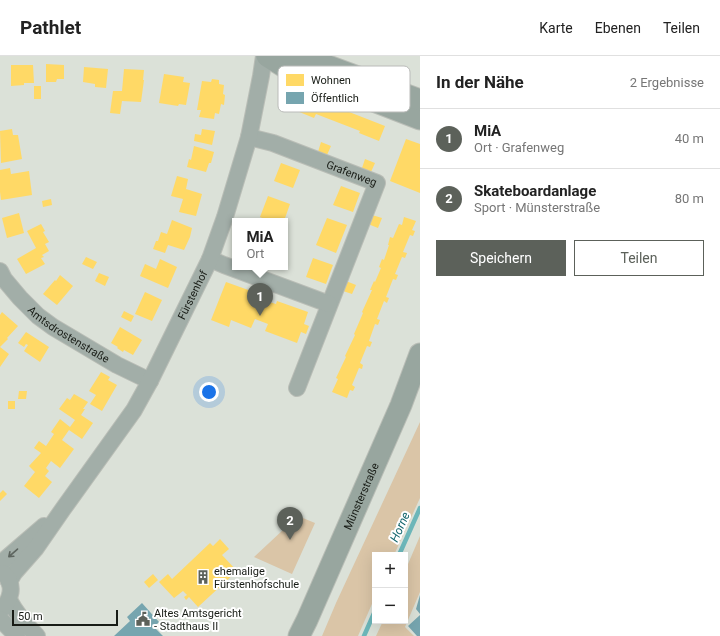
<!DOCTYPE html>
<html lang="de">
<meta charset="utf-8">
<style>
:root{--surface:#fff;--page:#f2f2f2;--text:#222;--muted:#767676;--line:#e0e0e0;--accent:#5c615a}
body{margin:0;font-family:Roboto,sans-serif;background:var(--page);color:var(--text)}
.controls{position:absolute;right:12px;bottom:12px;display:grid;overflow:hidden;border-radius:0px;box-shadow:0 4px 16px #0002}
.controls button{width:36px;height:36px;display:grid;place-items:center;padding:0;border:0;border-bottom:1px solid var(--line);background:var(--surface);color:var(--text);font:20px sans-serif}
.scale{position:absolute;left:12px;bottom:10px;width:106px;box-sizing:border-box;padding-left:4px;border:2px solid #181c16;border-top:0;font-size:11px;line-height:14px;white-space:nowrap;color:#181c16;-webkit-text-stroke:3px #fff;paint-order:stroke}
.you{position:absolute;left:209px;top:336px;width:14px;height:14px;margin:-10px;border:3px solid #fff;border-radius:50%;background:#1a73e8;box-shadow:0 0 0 6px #1a73e833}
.badge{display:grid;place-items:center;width:26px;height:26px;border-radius:50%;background:var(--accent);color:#fff;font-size:13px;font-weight:700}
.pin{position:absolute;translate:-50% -33px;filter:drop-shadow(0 1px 2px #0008)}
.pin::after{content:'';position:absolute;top:21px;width:14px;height:12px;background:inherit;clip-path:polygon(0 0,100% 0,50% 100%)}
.popup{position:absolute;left:232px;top:162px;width:56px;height:52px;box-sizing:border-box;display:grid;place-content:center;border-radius:0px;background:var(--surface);filter:drop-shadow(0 1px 3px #0005);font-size:13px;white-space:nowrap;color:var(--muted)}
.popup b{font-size:15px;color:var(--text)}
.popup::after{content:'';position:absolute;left:50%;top:100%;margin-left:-8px;border:8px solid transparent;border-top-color:var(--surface)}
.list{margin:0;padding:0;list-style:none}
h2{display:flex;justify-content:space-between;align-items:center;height:52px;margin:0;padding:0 16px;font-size:17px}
h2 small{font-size:13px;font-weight:400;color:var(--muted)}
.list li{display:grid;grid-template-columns:26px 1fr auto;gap:12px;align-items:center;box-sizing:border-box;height:60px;padding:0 16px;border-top:1px solid var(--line)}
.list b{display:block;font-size:15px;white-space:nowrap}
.list p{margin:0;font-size:13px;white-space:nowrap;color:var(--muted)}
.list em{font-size:13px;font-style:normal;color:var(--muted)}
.actions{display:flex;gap:8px;padding:12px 16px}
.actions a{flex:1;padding:9px 0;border:1px solid var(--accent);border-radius:0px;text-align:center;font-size:14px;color:var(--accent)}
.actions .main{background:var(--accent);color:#fff}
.map{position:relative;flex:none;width:420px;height:580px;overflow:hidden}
header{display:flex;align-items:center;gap:24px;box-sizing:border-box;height:56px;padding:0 20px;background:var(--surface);border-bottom:1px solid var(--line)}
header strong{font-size:19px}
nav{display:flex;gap:22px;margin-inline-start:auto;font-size:14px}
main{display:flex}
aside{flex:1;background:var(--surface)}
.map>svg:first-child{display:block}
.green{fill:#dac5a7}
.homes{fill:#ffd966}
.public{fill:#76a5af}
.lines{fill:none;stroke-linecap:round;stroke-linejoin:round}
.stream{stroke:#6cb6b9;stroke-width:4.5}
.minor-casing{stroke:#b9bdb6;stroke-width:18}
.major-casing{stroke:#b9bdb6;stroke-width:23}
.minor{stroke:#a2aea8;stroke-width:16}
.major{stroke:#98a69f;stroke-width:21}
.oneway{stroke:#5d655f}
.labels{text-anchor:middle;stroke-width:4;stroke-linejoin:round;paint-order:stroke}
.street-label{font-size:11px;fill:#181c16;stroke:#fff}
.poi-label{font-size:11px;fill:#181c16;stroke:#fff;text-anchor:start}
.water-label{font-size:12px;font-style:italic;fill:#10646b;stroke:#fff}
.key{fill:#fff;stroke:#babbb9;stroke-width:1}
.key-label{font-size:11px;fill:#181c16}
</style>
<header>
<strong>Pathlet</strong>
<nav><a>Karte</a><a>Ebenen</a><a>Teilen</a></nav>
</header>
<main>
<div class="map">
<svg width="420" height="580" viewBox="0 0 420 580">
<rect width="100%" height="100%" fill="#dbe1d8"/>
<path class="green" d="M420 366V442L394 499H375V541L358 580H322L336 547Z
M298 460 315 467 292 518 254 501Z
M420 480V536L405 571 414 580H376L383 565H405V515Z"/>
<path class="homes" d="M46 8 64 9V23H57L56 26H46Z
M11 9H33L34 27H24V29L11 30Z
M84 11 108 13 106 32 95 31V28L83 26Z
M124 13 144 14 143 24H144L141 46 122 45 120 58 110 57 113 35H122Z
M164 18 184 21 183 26 190 27 186 49 179 48 178 50 159 47Z
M212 23 219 24V28L224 29 223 38 225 39 224 49 221 48 219 58 215 57 214 63 199 61 201 54H197L202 25 211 26Z
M34 30H41V43H34Z
M297 41 319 49 321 45 385 70 379 85 359 77 360 75 316 58 314 62 292 53Z
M12 73 13 79H18L22 103 1 107 0 75Z
M202 73 215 75 212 89 194 85 195 78 201 79Z
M406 83 420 88V137L390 125Z
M321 86 331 90 327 99 318 96Z
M194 90 214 96 211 107H209L206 116 187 111 189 103 191 104Z
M365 103 375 107 371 116 362 112Z
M281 107 300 114 293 132 274 125Z
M10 112 11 118 29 115 32 139 1 144 0 136V114Z
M177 120 188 123 186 133 202 138 196 160 179 156 183 143 171 140Z
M341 130 360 137 353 156 333 149Z
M268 140 290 148 284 165H269L260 161Z
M51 143 52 149 43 151 42 145Z
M19 157 24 177 7 182 2 162Z
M372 159 382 162 378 172 368 168Z
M404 161 416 165 412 174 415 175 413 180 410 179 403 196 407 197 405 202 402 201 395 218 398 219 396 224 393 223 386 241 389 242 387 247 384 245 377 263 380 264 378 269 375 268 369 285 372 286 370 291 367 290 360 307 363 309 362 313 359 312 352 329 355 331 353 335 350 334 347 342 332 336 338 323 336 322 346 301 345 300 355 279 354 278 363 257 362 256 372 234H370L374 225 375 226 381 212 379 211 382 203 384 204 389 189H388L390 181 393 182 399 168 402 169Z
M327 162 347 169 336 197 316 189Z
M172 164 192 172 190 181 184 194 168 189 165 197 153 193 156 185H158L161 176 167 178Z
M41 168 45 175 43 176 49 186 45 188 49 195 42 199 44 201 41 202 45 208 26 218 17 203 36 192 27 175Z
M86 201 97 206 93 213 82 208Z
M313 202 333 209 326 228 306 221Z
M160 203 177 211 168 232 140 220 145 208 156 213Z
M99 217 109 221 105 230 95 225Z
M60 219 73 230 57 249 43 238 55 224 56 225Z
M346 225 356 229 352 238 343 235Z
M226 226 265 240 263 244 276 248 277 245 308 256 304 268 309 270 306 278 301 276 297 287 265 275 268 268 255 263 251 272 231 264 229 271 211 264Z
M145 236 162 244 152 265 135 258Z
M124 255 134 260 131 266 121 261Z
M2 256 18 270 7 282 8 283 0 291 9 298 0 311V259Z
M120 271 142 284 133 299 124 294 123 296 117 292 118 291 111 287Z
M26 276 49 291 40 306 24 295 28 289 26 288 24 291 18 287Z
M101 316 110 321 108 324 117 329 102 355 90 348 96 339 89 335Z
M19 335H27L26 343H18Z
M74 338 88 346 83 353H85L81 359 93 367 82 383 69 374 62 384 74 393 60 412 51 405 46 412 49 415 45 420 52 426 39 442 24 430 35 416 29 410 41 397 34 392 39 385 46 390 54 378 51 376 60 363 70 371 75 364 59 353 67 342 70 344Z
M8 345H15V353H8Z
M3 434 7 438 0 445V437Z
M220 483 229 493 222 499 237 515 198 551 189 541 186 544 184 541 187 539 183 535 174 542 159 526 168 518 172 523 210 487 213 490Z
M153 518 158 524 149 532 144 526Z"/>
<path class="public" d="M420 539V558L416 553Z
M142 547 159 566 154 571 163 580H114L130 565 127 561Z
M420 559V580H417L408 570Z"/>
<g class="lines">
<path class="stream" d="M399 499 420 452
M364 580 375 555"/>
<defs>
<g id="minor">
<path id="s1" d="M249 81 273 87 377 127 297 332"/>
<path d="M210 203 224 209 329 248"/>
<path id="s2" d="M0 215 4 223 20 242 38 260 53 271 117 309 150 325"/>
<path d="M0 508 44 470"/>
<path id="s3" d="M9 526 14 517 36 492 63 453 134 354 150 325 210 203 225 161 249 81 261 20 264 0"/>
<path d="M9 544C16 557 26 569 37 580"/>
<path d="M0 555C11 545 16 528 3 517"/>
<path d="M0 563 17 580"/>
</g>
<g id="major">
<path d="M267 0 299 20 371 44 420 63"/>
<path d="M291 0 304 1 420 44"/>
<path id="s4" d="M299 580 307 564 401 349 420 298"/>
</g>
</defs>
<use href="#minor" class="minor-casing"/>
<use href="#major" class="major-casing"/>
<use href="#minor" class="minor"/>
<use href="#major" class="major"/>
</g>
<defs><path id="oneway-shaft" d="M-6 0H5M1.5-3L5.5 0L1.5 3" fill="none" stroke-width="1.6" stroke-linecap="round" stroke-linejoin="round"/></defs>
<use class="oneway" href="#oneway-shaft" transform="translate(13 497) rotate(139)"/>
<defs>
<symbol id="building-bare" viewBox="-9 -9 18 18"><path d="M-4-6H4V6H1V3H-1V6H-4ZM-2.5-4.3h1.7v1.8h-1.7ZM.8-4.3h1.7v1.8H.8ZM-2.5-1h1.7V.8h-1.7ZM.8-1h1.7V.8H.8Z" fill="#5c615a" stroke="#fff" stroke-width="2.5" paint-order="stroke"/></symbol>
<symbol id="civic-bare" viewBox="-9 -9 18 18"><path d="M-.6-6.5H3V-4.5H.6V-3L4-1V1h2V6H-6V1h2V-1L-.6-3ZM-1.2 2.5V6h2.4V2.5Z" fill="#5c615a" stroke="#fff" stroke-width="2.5" paint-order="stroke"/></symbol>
</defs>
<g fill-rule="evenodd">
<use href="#building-bare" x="193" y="511" width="20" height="20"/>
<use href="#civic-bare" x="133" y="553" width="20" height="20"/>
</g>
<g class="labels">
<g class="street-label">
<text dy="4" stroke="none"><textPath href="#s1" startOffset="109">Grafenweg</textPath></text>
<text dy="4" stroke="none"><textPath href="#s3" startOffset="342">Fürstenhof</textPath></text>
<text dy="4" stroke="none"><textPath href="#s2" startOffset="95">Amtsdrostenstraße</textPath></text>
<text dy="4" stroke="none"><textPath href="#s4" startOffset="153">Münsterstraße</textPath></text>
</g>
<g class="poi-label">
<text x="214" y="519">ehemalige<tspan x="214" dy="13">Fürstenhofschule</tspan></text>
<text x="154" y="561">Altes Amtsgericht<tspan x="154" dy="13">- Stadthaus II</tspan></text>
</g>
<g class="water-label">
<text transform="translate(400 471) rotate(-66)" y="4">Horne</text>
</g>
</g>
<rect x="278" y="10" width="132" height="46" rx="6" class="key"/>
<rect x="286" y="18" width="18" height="12" fill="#ffd966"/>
<rect x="286" y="36" width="18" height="12" fill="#76a5af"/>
<g class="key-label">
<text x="311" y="28">Wohnen</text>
<text x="311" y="46">Öffentlich</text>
</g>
</svg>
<div class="controls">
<button>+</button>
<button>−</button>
</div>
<div class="scale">50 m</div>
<div class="you"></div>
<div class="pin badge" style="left:260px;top:260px">1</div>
<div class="popup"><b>MiA</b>Ort</div>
<div class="pin badge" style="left:290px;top:484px">2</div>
</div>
<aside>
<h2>In der Nähe<small>2 Ergebnisse</small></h2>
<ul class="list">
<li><span class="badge">1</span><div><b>MiA</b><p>Ort · Grafenweg</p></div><em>40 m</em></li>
<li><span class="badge">2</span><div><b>Skateboardanlage</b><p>Sport · Münsterstraße</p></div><em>80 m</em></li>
</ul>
<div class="actions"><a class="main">Speichern</a><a>Teilen</a></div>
</aside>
</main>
